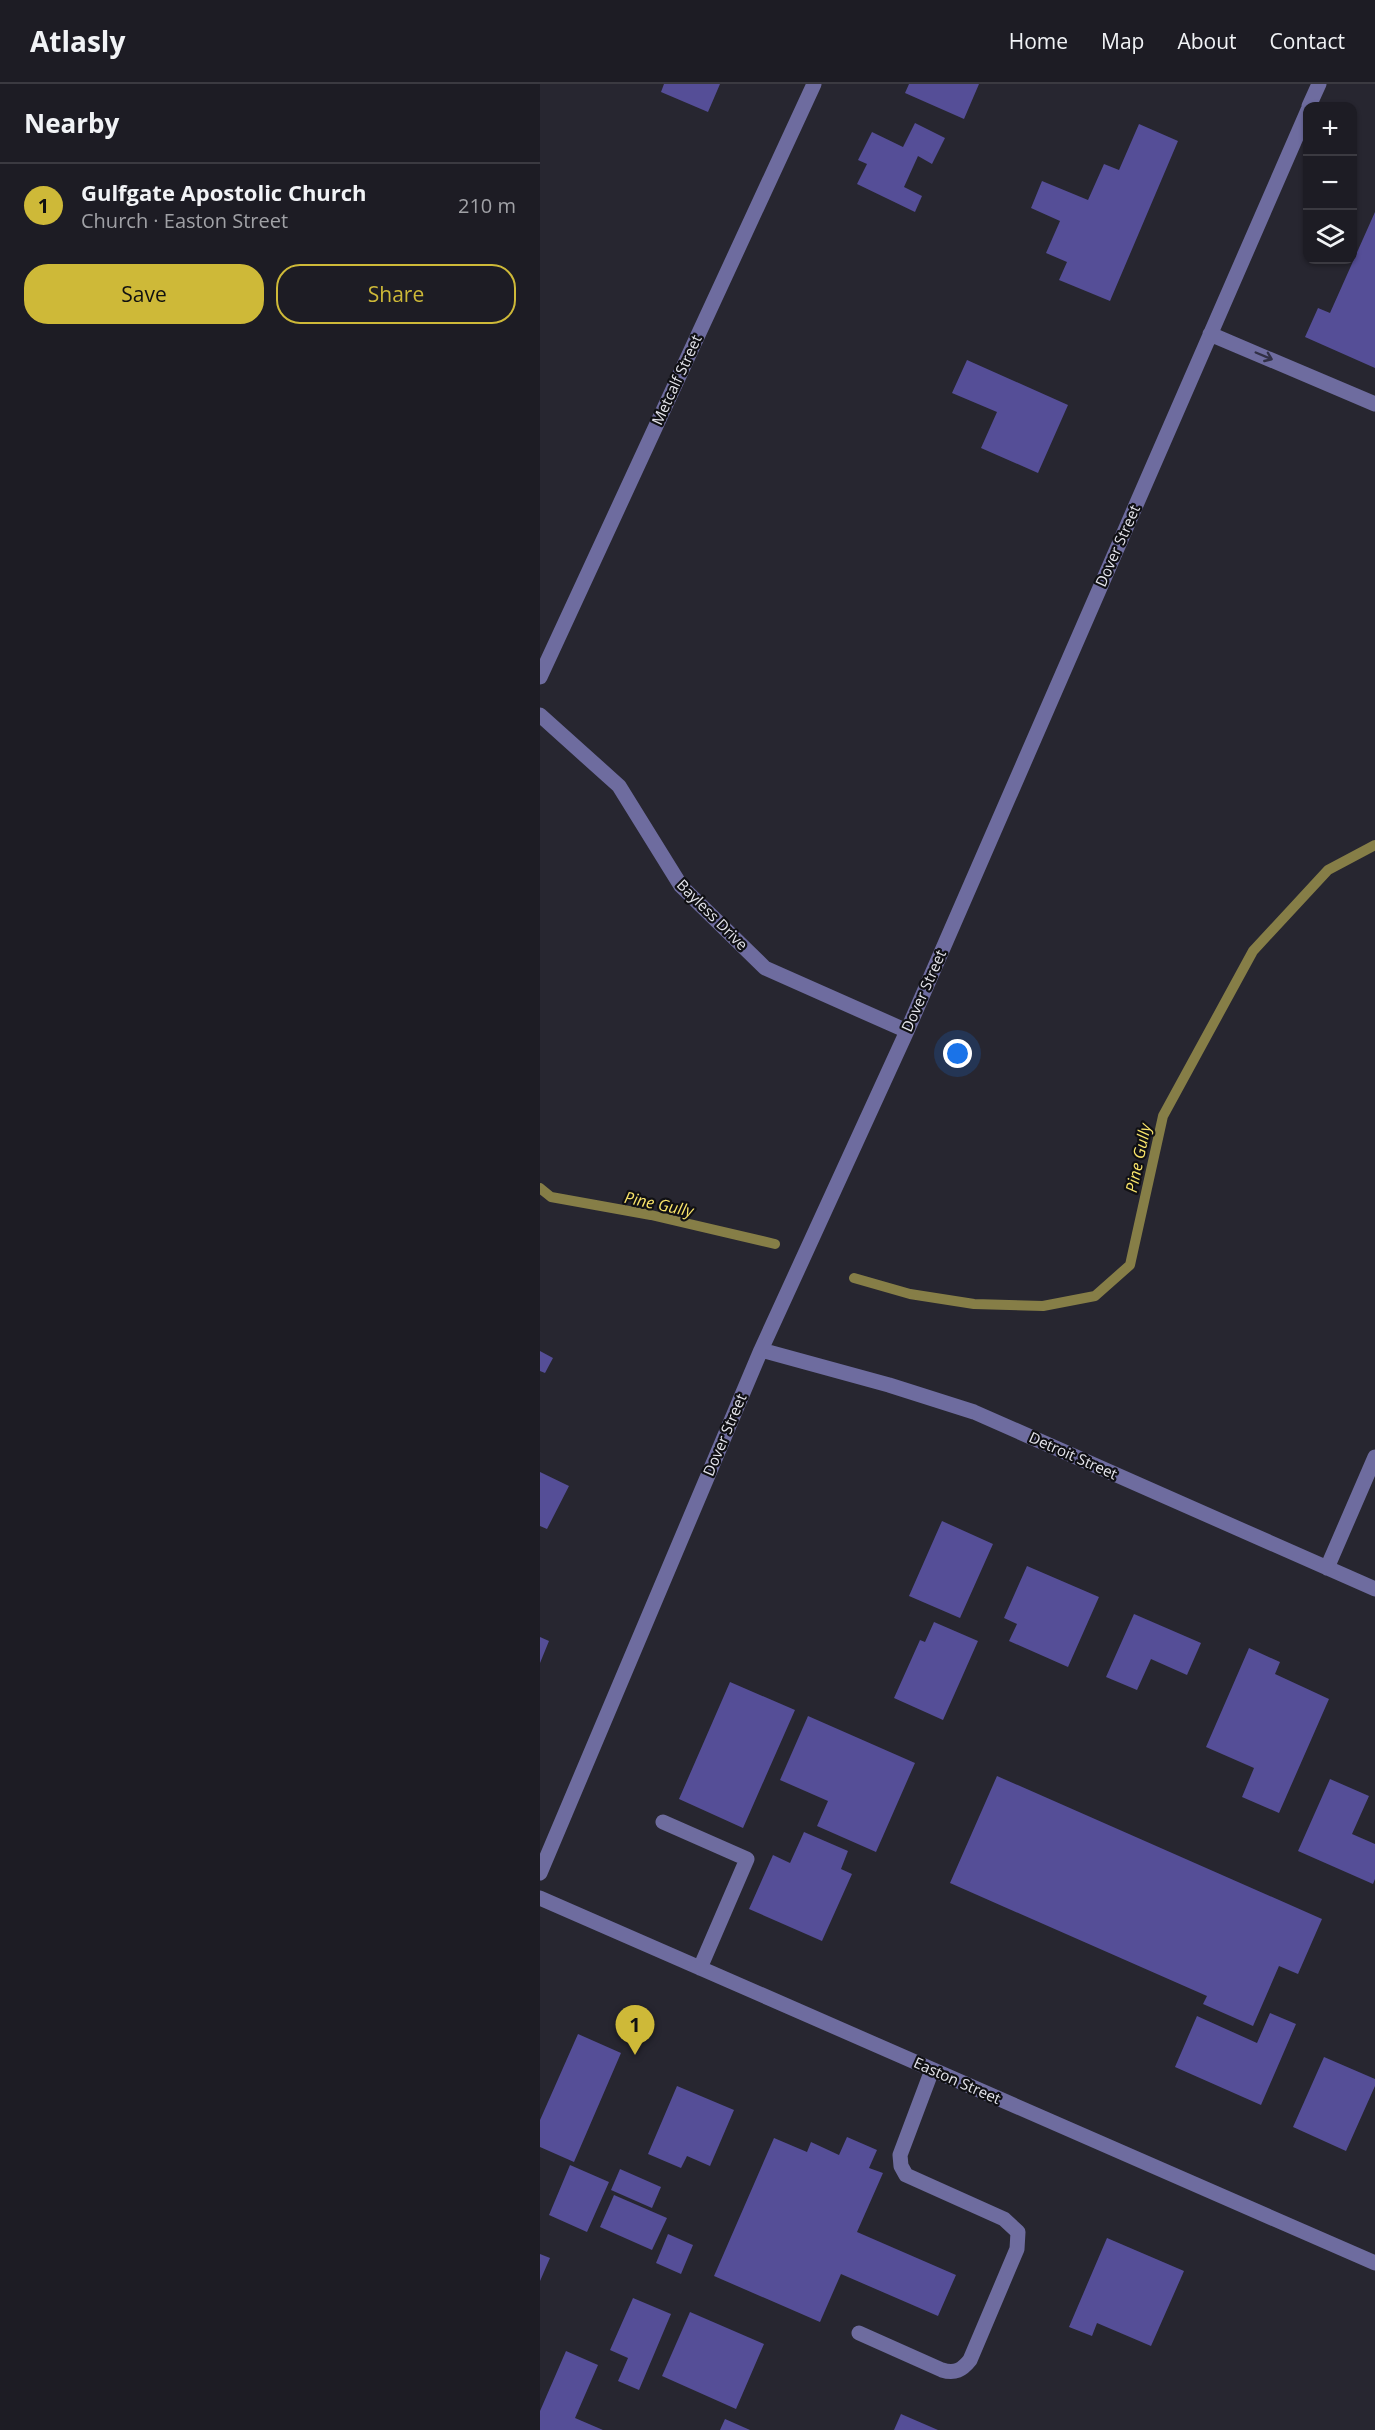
<!DOCTYPE html>
<meta charset="utf-8">
<style>
:root{--surface:#1d1c24;--page:#2a2931;--text:#f1f3f6;--muted:#a0a1a6;--line:#3b3a41;--accent:#ceb938}
body{margin:0;font-family:"Open Sans",sans-serif;background:var(--page);color:var(--text)}
.controls{position:absolute;right:18px;top:18px;display:grid;overflow:hidden;border-radius:12px;box-shadow:0 2px 4px #0004}
.controls button{width:54px;height:54px;display:grid;place-items:center;padding:0;border:0;border-bottom:2px solid var(--line);background:var(--surface);color:var(--text);font:30px sans-serif}
.you{position:absolute;left:418px;top:970px;width:21px;height:21px;margin:-15px;border:4px solid #fff;border-radius:50%;background:#1a73e8;box-shadow:0 0 0 9px #1a73e833}
.badge{display:grid;place-items:center;width:39px;height:39px;border-radius:50%;background:var(--accent);color:#111;font-size:20px;font-weight:700}
.pin{position:absolute;translate:-50% -50px;filter:drop-shadow(0 2px 3px #0008)}
.pin::after{content:'';position:absolute;top:32px;width:21px;height:18px;background:inherit;clip-path:polygon(0 0,100% 0,50% 100%)}
.list{margin:0;padding:0;list-style:none}
h2{display:flex;justify-content:space-between;align-items:center;height:78px;margin:0;padding:0 24px;font-size:26px}
h2 small{font-size:20px;font-weight:400;color:var(--muted)}
.list li{display:grid;grid-template-columns:39px 1fr auto;gap:18px;align-items:center;box-sizing:border-box;height:84px;padding:0 24px;border-top:2px solid var(--line)}
.list b{display:block;font-size:22px;white-space:nowrap}
.list p{margin:0;font-size:20px;white-space:nowrap;color:var(--muted)}
.list em{font-size:20px;font-style:normal;color:var(--muted)}
.actions{display:flex;gap:12px;padding:18px 24px}
.actions a{flex:1;padding:14px 0;border:2px solid var(--accent);border-radius:24px;text-align:center;font-size:21px;color:var(--accent)}
.actions .main{background:var(--accent);color:#111}
.icon{flex:none;width:33px;height:33px;fill:none;stroke:currentColor;stroke-width:2;stroke-linecap:round;stroke-linejoin:round}
.map{position:relative;flex:none;width:835px;height:2346px;overflow:hidden}
header{display:flex;align-items:center;gap:36px;box-sizing:border-box;height:84px;padding:0 30px;background:var(--surface);border-bottom:2px solid var(--line)}
header strong{font-size:28px}
nav{display:flex;gap:33px;margin-inline-start:auto;font-size:21px}
main{display:flex}
aside{flex:1;background:var(--surface)}
.map>svg:first-child{display:block}
.lines{fill:none;stroke-linecap:round;stroke-linejoin:round}
.stream{stroke:#867e47;stroke-width:10}
.building{fill:#554e97}
.minor{stroke:#6e6c9f;stroke-width:15}
.oneway{stroke:#313045}
.labels{text-anchor:middle;stroke-width:4.5;stroke-linejoin:round;paint-order:stroke}
.street-label{font-size:15px;fill:#e5e5ec;stroke:#101014}
.water-label{font-size:16px;font-style:italic;fill:#fbe66b;stroke:#101014}
</style>
<header>
<strong>Atlasly</strong>
<nav><a>Home</a><a>Map</a><a>About</a><a>Contact</a></nav>
</header>
<main>
<aside>
<h2>Nearby<small></small></h2>
<ul class="list">
<li><span class="badge">1</span><div><b>Gulfgate Apostolic Church</b><p>Church · Easton Street</p></div><em>210 m</em></li>
</ul>
<div class="actions"><a class="main">Save</a><a>Share</a></div>
</aside>
<div class="map">
<svg width="835" height="2346" viewBox="0 0 835 2346">
<rect width="100%" height="100%" fill="#272630"/>
<g class="lines">
<path class="stream" d="M0 1104 11 1113 111 1131 235 1160
M314 1194 370 1210 434 1220 503 1222 555 1212 590 1181 623 1032 713 867 788 786 835 761"/>
</g>
<path class="building" d="M124 0H180L168 28 121 8Z
M369 0H439L424 35 365 9Z
M375 39 405 54 392 80 378 72 364 103 382 112 375 128 317 100 327 80 318 76 332 48 363 63Z
M599 40 638 57 570 217 519 196 527 178 506 169 520 137 491 124 502 97 548 116 564 80 579 86Z
M835 128V284L765 253 778 224 790 229Z
M427 276 528 321 498 389 441 364 457 328 412 309Z
M0 1267 13 1274 5 1289 0 1287Z
M0 1388 29 1402 7 1445 0 1442Z
M402 1437 453 1460 420 1534 369 1512Z
M487 1482 559 1513 528 1583 469 1557 477 1540 464 1534Z
M594 1530 661 1559 647 1591 611 1575 597 1606 566 1593Z
M394 1538 438 1557 403 1636 354 1614 380 1556 385 1558Z
M0 1553 9 1557 0 1579Z
M709 1564 740 1578 735 1590 789 1615 739 1729 702 1713 714 1684 666 1663Z
M190 1598 255 1626 203 1744 139 1715Z
M268 1632 375 1679 336 1768 277 1742 288 1717 240 1696Z
M457 1692 782 1835 758 1890 739 1882 713 1942 663 1920 667 1912 410 1799Z
M790 1695 829 1712 812 1750 835 1760V1795L833 1800 758 1767Z
M264 1748 308 1767 301 1785 312 1790 282 1857 209 1825 233 1771 250 1779Z
M730 1929 756 1940 721 2021 635 1983 657 1932 717 1959Z
M38 1950 81 1969 34 2078 0 2063V2036Z
M784 1973 835 1995V2002L806 2067 753 2043Z
M137 2002 194 2026 170 2082 147 2072 141 2084 108 2070Z
M307 2053 337 2066 329 2084 343 2089 317 2148 416 2191 398 2232 301 2190 280 2238 174 2192 234 2054 267 2068 271 2058 299 2071Z
M30 2081 69 2098 47 2148 9 2131Z
M80 2085 121 2103 112 2124 71 2106Z
M74 2111 127 2134 112 2166 60 2143Z
M128 2150 153 2161 141 2190 116 2179Z
M567 2154 644 2187 611 2262 557 2239 552 2252 529 2243Z
M0 2170 10 2174 0 2197Z
M93 2214 131 2230 99 2306 78 2297 88 2274 70 2266Z
M150 2228 224 2260 196 2325 122 2292Z
M26 2267 58 2281 35 2334 63 2346H0V2327Z
M361 2330 398 2346H354Z
M185 2335 210 2346H180Z"/>
<g class="lines">
<path class="minor" d="M769 22 779 0
M670 250 835 320
M0 593 274 0
M0 631 79 702 141 802 225 884 367 947
M221 1266 349 1301 434 1328 835 1505
M787 1484 835 1373
M123 1738 207 1775 160 1884
M0 1789 221 1266 367 947 768 26
M0 1814 835 2179
M319 2249 402 2286C415 2290 422 2286 430 2276L477 2165 478 2148 464 2135 366 2091 361 2082 360 2071 392 1986"/>
</g>
<defs><path id="oneway-shaft" d="M-6 0H5M1.5-3L5.5 0L1.5 3" fill="none" stroke-width="1.6" stroke-linecap="round" stroke-linejoin="round" transform="scale(1.5)"/></defs>
<use class="oneway" href="#oneway-shaft" transform="translate(724 272) rotate(23)"/>
<g class="labels">
<g class="street-label">
<text transform="translate(137 296) rotate(-65)" y="5">Metcalf Street</text>
<text transform="translate(578 462) rotate(-66)" y="5">Dover Street</text>
<text transform="translate(172 831) rotate(45)" y="5">Bayless Drive</text>
<text transform="translate(384 907) rotate(-66)" y="5">Dover Street</text>
<text transform="translate(185 1351) rotate(-67)" y="5">Dover Street</text>
<text transform="translate(533 1372) rotate(24)" y="5">Detroit Street</text>
<text transform="translate(417 1997) rotate(24)" y="5">Easton Street</text>
</g>
<g class="water-label">
<text transform="translate(598 1074) rotate(-78)" y="6">Pine Gully</text>
<text transform="translate(119 1120) rotate(12)" y="6">Pine Gully</text>
</g>
</g>
</svg>
<div class="controls">
<button>+</button>
<button>−</button>
<button><svg class="icon" aria-label="layers" viewBox="0 0 24 24"><path d="M12 4l9 5-9 5-9-5zM3 14l9 5 9-5"/></svg></button>
</div>
<div class="you"></div>
<div class="pin badge" style="left:95px;top:1971px">1</div>
</div>
</main>
